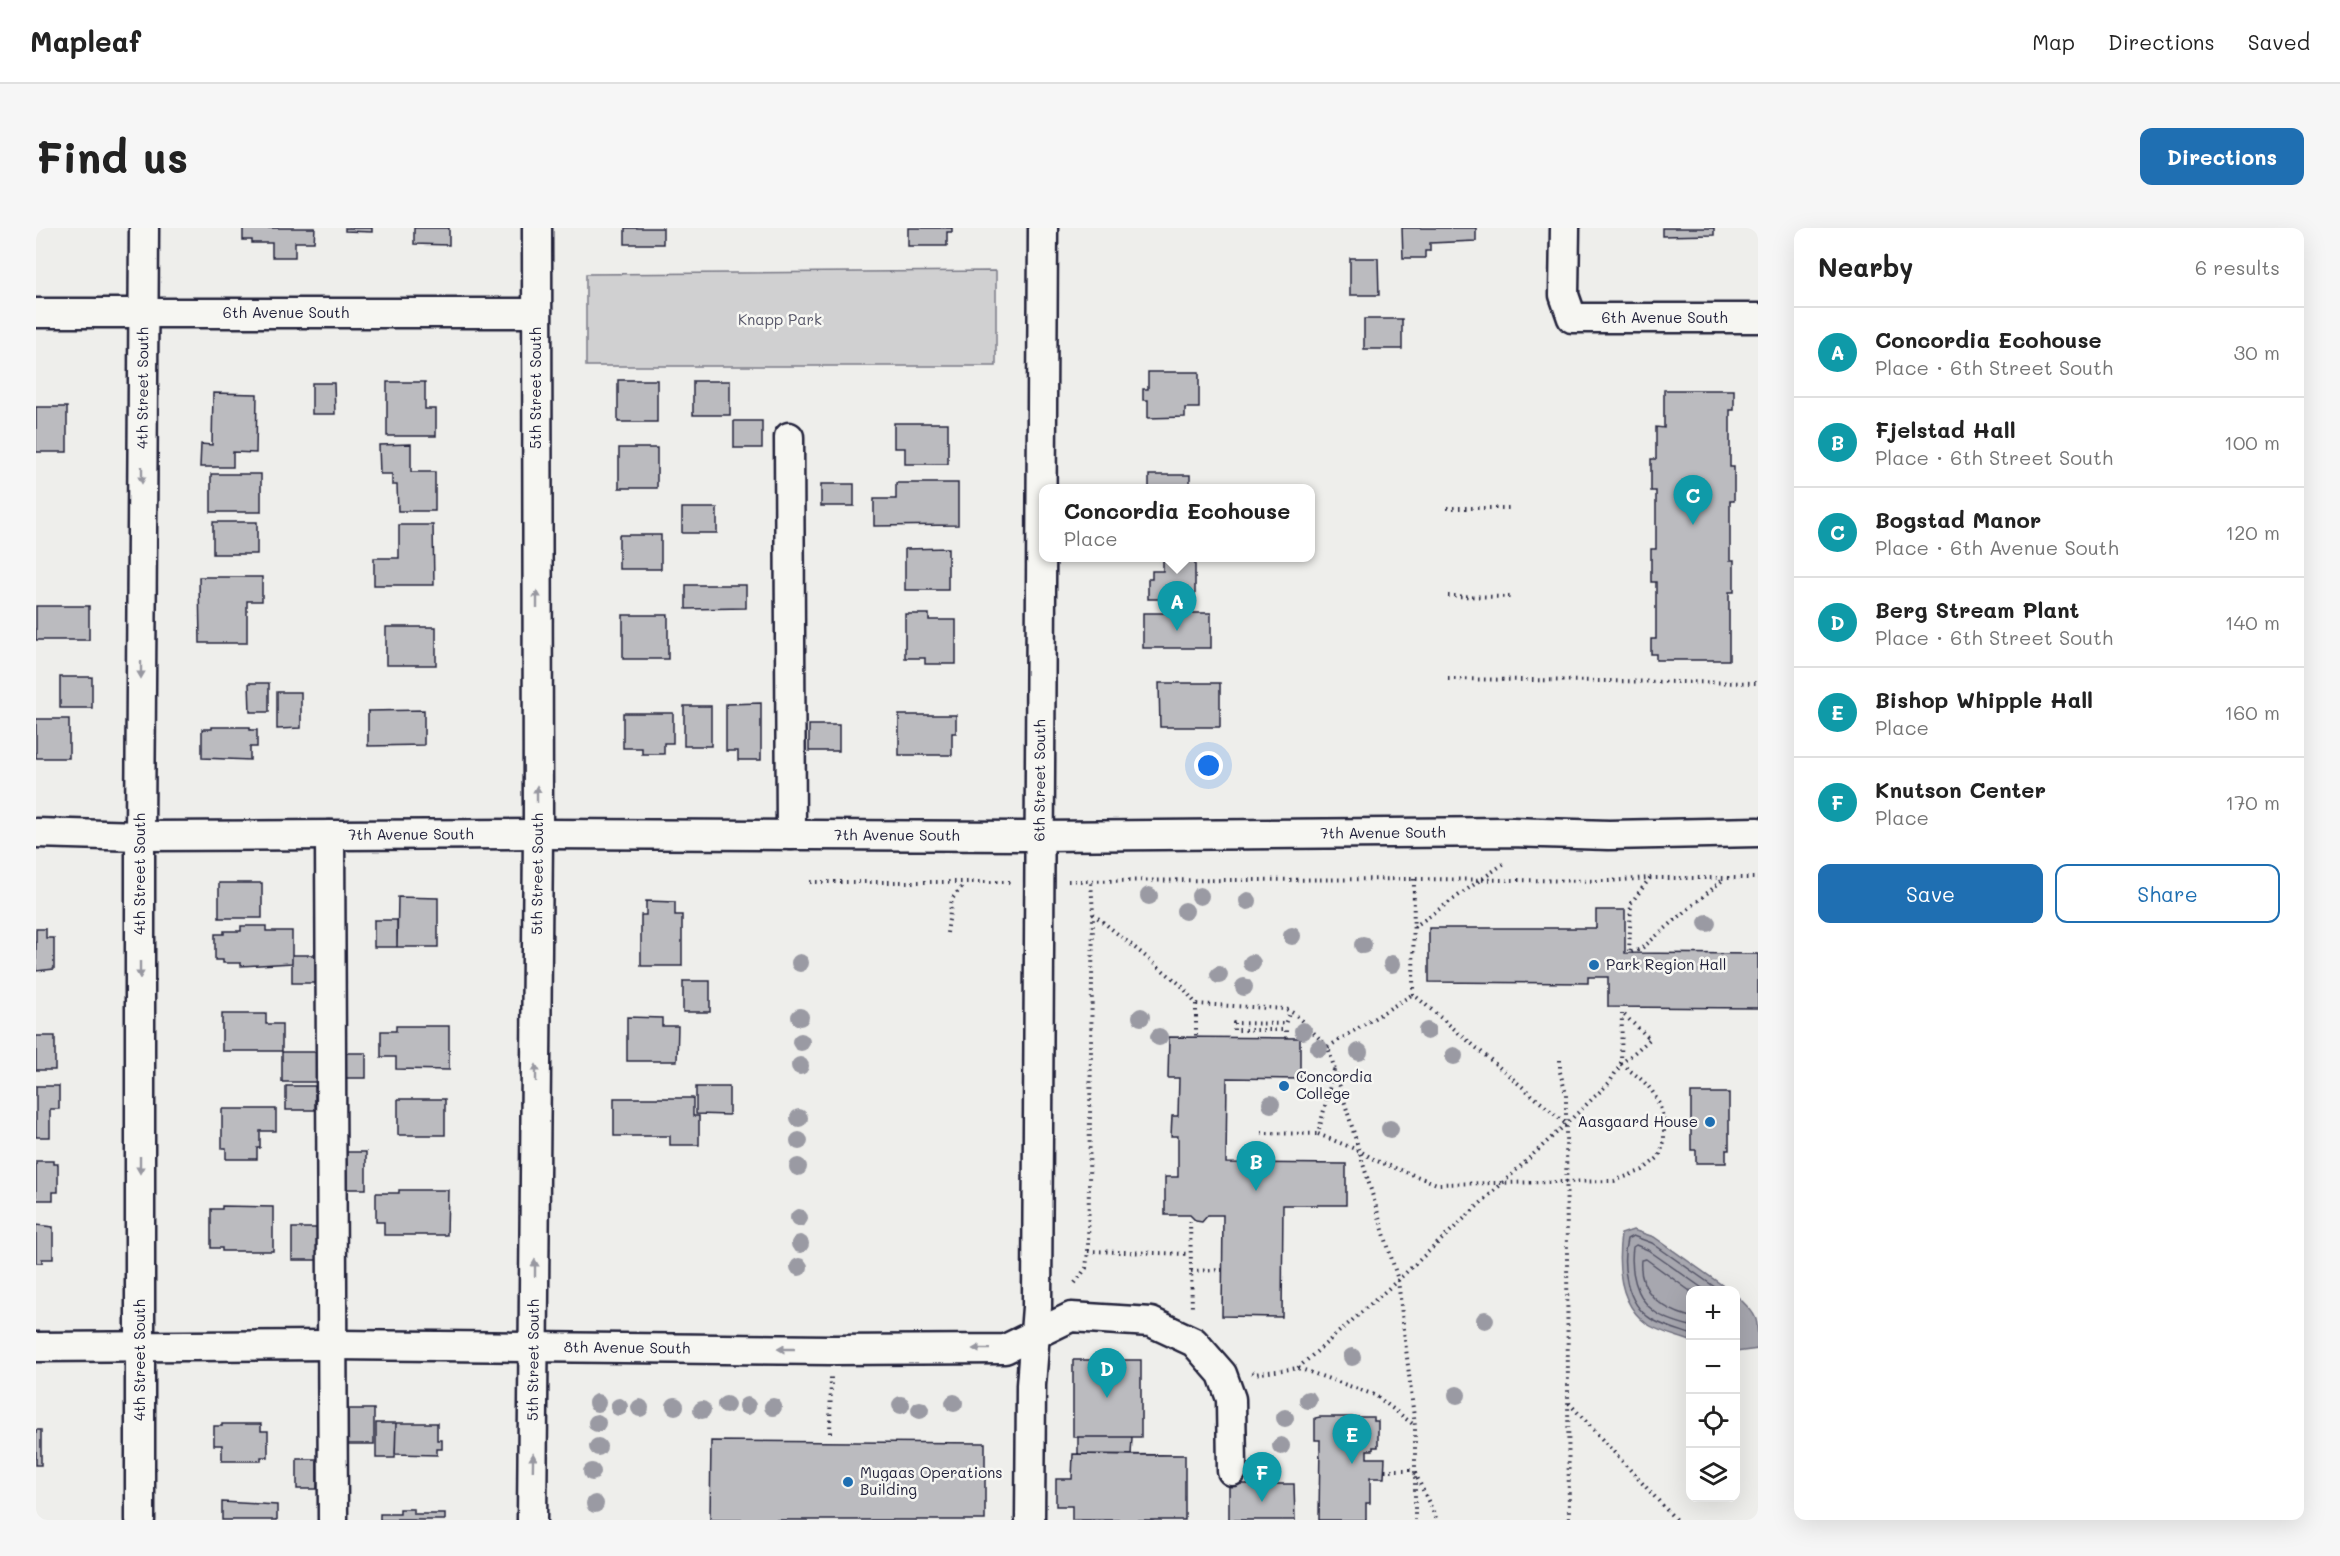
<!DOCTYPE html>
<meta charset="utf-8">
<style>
:root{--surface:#fff;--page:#f6f6f6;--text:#222;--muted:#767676;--line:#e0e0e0;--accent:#1f6fb2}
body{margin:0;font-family:Mali,sans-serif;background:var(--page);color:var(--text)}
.controls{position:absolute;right:18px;bottom:18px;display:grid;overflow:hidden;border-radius:12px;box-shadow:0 6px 24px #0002}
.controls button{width:54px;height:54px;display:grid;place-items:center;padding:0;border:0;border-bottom:2px solid var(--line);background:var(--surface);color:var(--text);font:30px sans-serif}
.you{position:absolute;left:1173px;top:538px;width:21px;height:21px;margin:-15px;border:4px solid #fff;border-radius:50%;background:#1a73e8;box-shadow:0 0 0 9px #1a73e833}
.badge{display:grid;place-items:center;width:39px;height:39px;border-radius:50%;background:var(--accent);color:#fff;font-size:20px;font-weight:700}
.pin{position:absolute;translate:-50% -50px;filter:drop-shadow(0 2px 3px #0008)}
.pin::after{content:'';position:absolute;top:32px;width:21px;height:18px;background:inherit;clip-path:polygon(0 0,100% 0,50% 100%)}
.popup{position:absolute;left:1003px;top:256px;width:276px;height:78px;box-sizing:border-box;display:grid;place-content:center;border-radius:12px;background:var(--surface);filter:drop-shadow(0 2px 4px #0005);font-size:20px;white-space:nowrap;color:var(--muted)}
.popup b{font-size:22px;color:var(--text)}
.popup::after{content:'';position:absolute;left:50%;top:100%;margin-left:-12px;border:12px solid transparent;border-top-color:var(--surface)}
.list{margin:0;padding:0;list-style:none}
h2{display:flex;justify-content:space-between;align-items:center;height:78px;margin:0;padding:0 24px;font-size:26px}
h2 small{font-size:20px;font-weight:400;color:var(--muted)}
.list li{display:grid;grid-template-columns:39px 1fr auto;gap:18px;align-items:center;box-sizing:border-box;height:90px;padding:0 24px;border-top:2px solid var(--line)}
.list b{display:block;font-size:22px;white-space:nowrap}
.list p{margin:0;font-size:20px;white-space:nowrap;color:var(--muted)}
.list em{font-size:20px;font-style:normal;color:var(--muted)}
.actions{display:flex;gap:12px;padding:18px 24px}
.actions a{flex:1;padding:14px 0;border:2px solid var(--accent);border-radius:12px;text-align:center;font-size:21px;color:var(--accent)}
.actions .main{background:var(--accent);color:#fff}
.icon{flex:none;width:33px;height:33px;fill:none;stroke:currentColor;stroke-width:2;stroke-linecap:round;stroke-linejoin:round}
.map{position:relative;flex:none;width:1722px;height:1292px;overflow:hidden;border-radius:12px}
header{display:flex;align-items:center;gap:36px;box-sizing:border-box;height:84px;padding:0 30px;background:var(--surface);border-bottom:2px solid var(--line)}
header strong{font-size:28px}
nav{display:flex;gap:33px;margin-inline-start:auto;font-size:21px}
.intro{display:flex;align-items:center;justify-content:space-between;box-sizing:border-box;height:144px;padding:0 36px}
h1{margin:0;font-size:42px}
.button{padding:15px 27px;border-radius:12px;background:var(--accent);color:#fff;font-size:21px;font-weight:700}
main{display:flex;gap:36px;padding:0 36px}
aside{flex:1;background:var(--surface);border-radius:12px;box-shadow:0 6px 24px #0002}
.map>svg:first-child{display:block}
.green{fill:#d0d0d1;stroke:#797986;stroke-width:1.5}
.water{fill:#a7a7af;stroke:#727281;stroke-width:1.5}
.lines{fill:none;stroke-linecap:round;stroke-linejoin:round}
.shore{stroke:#575769;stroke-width:1.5}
.building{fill:#bbbbbf;stroke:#22223b;stroke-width:1.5}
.minor-casing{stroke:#22223b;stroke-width:33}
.path{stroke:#22223b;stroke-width:4;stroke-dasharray:1.5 4.5;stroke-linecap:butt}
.minor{stroke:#f6f6f2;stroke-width:28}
.tree{fill:#9a9aa3}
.oneway{fill:#9797a0}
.poi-dot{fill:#1f6fb2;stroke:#f6f6f2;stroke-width:2}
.labels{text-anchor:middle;stroke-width:5;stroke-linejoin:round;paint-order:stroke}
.street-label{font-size:15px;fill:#22223b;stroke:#f6f6f2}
.park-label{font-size:15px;fill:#565668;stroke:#f6f6f2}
.poi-label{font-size:15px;fill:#22223b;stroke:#f6f6f2;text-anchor:start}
</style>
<header>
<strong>Mapleaf</strong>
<nav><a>Map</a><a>Directions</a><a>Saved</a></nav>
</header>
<div class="intro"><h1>Find us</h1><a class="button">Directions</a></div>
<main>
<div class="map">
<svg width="1722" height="1292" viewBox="0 0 1722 1292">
<rect width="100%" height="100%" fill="#eeeeeb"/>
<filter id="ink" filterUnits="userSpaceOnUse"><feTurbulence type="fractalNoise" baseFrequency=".0167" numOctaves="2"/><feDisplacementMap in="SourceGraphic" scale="12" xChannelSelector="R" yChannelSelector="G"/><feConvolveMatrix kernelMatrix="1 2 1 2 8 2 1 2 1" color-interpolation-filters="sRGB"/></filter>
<g filter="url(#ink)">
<path class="green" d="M960 43V138H550V46Z"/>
<path class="water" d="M1597 1002 1618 1009 1693 1062H1654V1113C1641 1108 1623 1104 1611 1096 1582 1075 1581 1037 1585 1006Z
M1700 1067C1722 1089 1722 1087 1722 1121L1700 1124Z"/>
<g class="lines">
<path class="shore" d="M1654 1063 1610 1031 1605 1032C1602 1065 1626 1081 1654 1089
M1654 1098C1643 1095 1628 1091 1619 1084 1599 1070 1594 1041 1597 1019L1600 1017 1612 1022 1669 1062
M1654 1106C1642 1102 1627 1098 1615 1091 1590 1075 1585 1038 1591 1011L1597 1008 1616 1015 1683 1062"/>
</g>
<path class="building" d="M207 0H279L278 14H259V29H236V15H216V12H207Z
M309 0H336V4L309 3Z
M378 0H413V17L378 16Z
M589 0H627V16H589Z
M872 0H916V4H911V18H872Z
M1366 0H1440V13L1394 15V23H1389V30H1367Z
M1626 0H1678V7L1626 8Z
M1314 30H1342L1343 67H1314Z
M1328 91H1366V121H1328Z
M1112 144H1163V180H1149V189L1112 190V172H1107V161H1112Z
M582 152H621V194H582Z
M657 153H694V187H657Z
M351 154H389V181H400V208H351Z
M276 155H298L299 186H276Z
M1628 162H1698V182H1694V239H1698V273H1694V332H1698V364H1693V432H1620V426H1615V411H1620V354H1615V321H1620V263H1615V231H1620V199L1628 200Z
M177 165 221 166 220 225 197 224V239H164L165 216 176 217Z
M0 179H31V224H0Z
M698 193H726V220H698Z
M858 195H912V236H869V220H858Z
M375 216V244H399V283H362L361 257H356V246H344L343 217Z
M583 220H621V260H583Z
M175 246H225V284H175Z
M1113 247H1154V260H1113Z
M860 255H922V297L838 298V271H860Z
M785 256H818V278H785Z
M646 280H681V305H646Z
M177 294H221V326H177Z
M363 297H397L398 357H338V330H363Z
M583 307H625V341H583Z
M912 320V362H869V321Z
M1127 330H1159V367H1127V371H1112V351H1116V343H1127Z
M163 349H226V373H211V415H164Z
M650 357H710V380L650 381Z
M0 378H53V412H0Z
M1107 385H1175V420H1107Z
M869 386H893V392H920V436H889V430H869Z
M587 387H632V431H587Z
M350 399H400V437H350Z
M24 449H56V480H24Z
M213 455H233V484H214Z
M1123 455H1184V499H1124Z
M241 464H265V500L241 501Z
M725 475V532H702V523H690V476Z
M648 478H675V518H648Z
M388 482V517L332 518V483Z
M587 485H637V515H628V526H606V520H587Z
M863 487H920V505H916V527H863Z
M0 491H33V530H0Z
M773 497H803V523H773Z
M176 499H214V502H221V519H214V532L166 530V501H176Z
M183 655H226V690H183Z
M362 669 402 670V719H361Z
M610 673 639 674V687H646V738H605V687H610Z
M1560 682H1589V725L1722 726V780L1572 779V749H1552V755L1393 754V700H1560Z
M338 692H361V719H338Z
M205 698H230V703H256V735L205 738V735H187V732H179V706H188V703H205Z
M0 701H10V710H18V741L0 743Z
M256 727H285V755H256Z
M647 753H674V784H647Z
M186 786H230V796H246V823H186Z
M591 789 626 790V798H642L641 833H591Z
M360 798H413V842L360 841V829H345V803H360Z
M0 808H19V842H0Z
M1133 809 1264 810V851L1191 850 1190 935 1310 936V977H1247L1246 1089 1186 1088 1187 987H1172L1166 994 1160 993 1154 987H1129V949H1142V908H1135L1136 888H1142L1143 850H1132Z
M246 824H280V854H246Z
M302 825H330V850H302Z
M0 858H23V881H14V909H0Z
M250 858H279V882H250Z
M660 859H693V887L660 886Z
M1655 865H1693V922H1690V935H1660V922H1655Z
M578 870H657V888H663V917H634V908H578Z
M362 871H409V907H362Z
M186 881H240V903H224V920H221V931H190V920H186Z
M304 924H330V961H304Z
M0 933H17V936H22V964H17V972H0Z
M363 962H412L411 1007H348V994H340V965H363Z
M186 978 237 979V1023H186V1020H175V981H186Z
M0 997 17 999V1031H6V1035H0Z
M256 1000H286V1032H256Z
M1037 1132H1105V1209H1037Z
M305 1181H338V1216H305Z
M1284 1189H1338V1193H1342V1219H1337V1222H1331V1230H1349L1348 1250H1334V1275H1330V1292H1283L1284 1212H1279V1190Z
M340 1195H360L359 1230H340Z
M360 1195H401V1212H406V1221H401V1227L359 1226Z
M186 1196H225V1203H232V1229H225V1233H186V1217H178V1198H186Z
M0 1202H5V1237H0Z
M1042 1209H1096L1095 1227 1042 1226Z
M675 1213 949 1215V1292H674Z
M1037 1226 1149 1227V1292H1036V1278H1020V1251H1036Z
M261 1231H281V1261H261Z
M1193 1256H1258L1259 1292H1193Z
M186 1274 241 1277V1292H186Z
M364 1281H378V1286H409V1292H344V1286H364Z"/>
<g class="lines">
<defs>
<g id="minor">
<path id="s1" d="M1529 0 1528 67 1536 90H1722"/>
<path id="s2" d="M0 85H500"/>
<path d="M753 209 755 607"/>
<path id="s3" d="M0 605 104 608 502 606 1003 608 1476 604 1573 607 1722 604"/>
<path d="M294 607 297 1292"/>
<path id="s4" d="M0 1119 297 1117 795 1122 969 1121 1035 1089 1115 1094 1158 1114 1186 1146 1195 1171 1196 1243"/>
<path id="s5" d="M104 1292V608L108 0"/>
<path id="s6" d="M496 1292 502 606 501 0"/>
<path id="s7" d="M994 1292 995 1157 1001 1079 1007 0"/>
</g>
</defs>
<use href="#minor" class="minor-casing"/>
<path class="path" d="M1411 280H1477
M1412 368 1477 369
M1412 451 1722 455
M1614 650 1595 675 1593 725 1605 721 1689 650
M1378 651 1377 766 1530 896 1533 1292
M1032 653 1378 651 1572 653 1614 650H1722
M774 654H974
M1057 686 1145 757 1160 776 1250 781 1259 786 1292 819 1362 1052 1379 1198V1292
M1378 699 1470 634
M911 705 916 671 928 656
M1160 776V809
M1250 810V802H1198V795L1249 796 1254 783
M1292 819 1377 766
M1524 832V844L1530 866V896
M1585 835 1586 786
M1585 836C1610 854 1622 863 1628 894H1646
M1298 842 1282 906 1324 923 1341 933 1401 956 1578 953 1607 942 1623 929 1628 914V894
M1225 905 1282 906
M1154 993 1156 1082
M1052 1023 1154 1026
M1155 1043 1186 1042
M1039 1055 1050 1040 1052 1023 1057 686 1055 653
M1262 1140 1362 1052 1530 896 1573 855 1585 836 1614 811 1586 785
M1216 1144 1218 1146 1262 1140 1339 1167 1378 1197
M1533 1175 1640 1292
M794 1205 795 1149
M1349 1242H1378
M1379 1245 1401 1292"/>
<use href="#minor" class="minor"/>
</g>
<g class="tree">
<circle cx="1113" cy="668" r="9"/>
<circle cx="1164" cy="668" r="9"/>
<circle cx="1212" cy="673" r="9"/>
<circle cx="1149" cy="683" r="9"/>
<circle cx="1671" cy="695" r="9"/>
<circle cx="1256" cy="708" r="9"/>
<circle cx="1327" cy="717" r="9"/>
<circle cx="764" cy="735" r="9"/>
<circle cx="1216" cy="735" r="9"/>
<circle cx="1356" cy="736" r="9"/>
<circle cx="1183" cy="747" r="9"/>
<circle cx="1208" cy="759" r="9"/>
<circle cx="764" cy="789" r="9"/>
<circle cx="1105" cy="789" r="9"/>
<circle cx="1267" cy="803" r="9"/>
<circle cx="1391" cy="803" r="9"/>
<circle cx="1123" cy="809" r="9"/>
<circle cx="765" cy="814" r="9"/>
<circle cx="1283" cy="820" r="9"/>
<circle cx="1323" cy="824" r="9"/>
<circle cx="1418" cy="828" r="9"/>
<circle cx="764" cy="838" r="9"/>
<circle cx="1235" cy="876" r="9"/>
<circle cx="763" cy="890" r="9"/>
<circle cx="1354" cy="901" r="9"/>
<circle cx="763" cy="913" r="9"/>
<circle cx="762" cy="939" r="9"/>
<circle cx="763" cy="990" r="9"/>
<circle cx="764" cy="1016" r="9"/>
<circle cx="763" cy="1039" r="9"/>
<circle cx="1449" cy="1092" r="9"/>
<circle cx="1316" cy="1129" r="9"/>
<circle cx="1421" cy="1167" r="9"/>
<circle cx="1272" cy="1172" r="9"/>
<circle cx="561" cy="1175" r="9"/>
<circle cx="918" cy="1175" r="9"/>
<circle cx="690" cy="1177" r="9"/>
<circle cx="865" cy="1177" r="9"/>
<circle cx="639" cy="1178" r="9"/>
<circle cx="711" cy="1178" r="9"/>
<circle cx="583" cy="1179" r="9"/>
<circle cx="737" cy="1179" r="9"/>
<circle cx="604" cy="1180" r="9"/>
<circle cx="666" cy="1182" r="9"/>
<circle cx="884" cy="1182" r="9"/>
<circle cx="1249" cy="1190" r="9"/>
<circle cx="561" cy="1195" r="9"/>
<circle cx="1245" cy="1218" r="9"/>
<circle cx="562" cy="1219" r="9"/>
<circle cx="556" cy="1244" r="9"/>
<circle cx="559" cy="1276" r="9"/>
</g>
<defs><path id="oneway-solid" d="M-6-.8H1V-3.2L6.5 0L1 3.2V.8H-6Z" transform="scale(1.5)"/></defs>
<g class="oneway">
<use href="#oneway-solid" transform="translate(106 247) rotate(90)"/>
<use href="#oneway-solid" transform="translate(501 371) rotate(-90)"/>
<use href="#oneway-solid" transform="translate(105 442) rotate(90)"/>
<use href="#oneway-solid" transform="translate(501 566) rotate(-90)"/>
<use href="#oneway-solid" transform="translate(104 742) rotate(90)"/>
<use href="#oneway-solid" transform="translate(500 845) rotate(-90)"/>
<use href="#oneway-solid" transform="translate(104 937) rotate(90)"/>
<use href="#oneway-solid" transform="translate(499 1040) rotate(-90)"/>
<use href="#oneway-solid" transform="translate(750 1121) rotate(-180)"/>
<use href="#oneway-solid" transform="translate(945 1121) rotate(180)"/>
<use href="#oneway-solid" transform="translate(497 1234) rotate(-89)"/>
</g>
</g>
<g class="poi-dot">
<circle cx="1558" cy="737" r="6"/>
<circle cx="1248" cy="858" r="6"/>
<circle cx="1674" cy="894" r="6"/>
<circle cx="812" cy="1254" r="6"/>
</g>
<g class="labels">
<g class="street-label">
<text dy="5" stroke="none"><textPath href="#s2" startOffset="250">6th Avenue South</textPath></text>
<text dy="5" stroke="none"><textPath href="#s1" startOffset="184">6th Avenue South</textPath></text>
<text dy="5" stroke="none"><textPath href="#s5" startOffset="1132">4th Street South</textPath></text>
<text transform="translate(500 160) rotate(-90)" y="5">5th Street South</text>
<text dy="5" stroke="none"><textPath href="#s7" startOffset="740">6th Street South</textPath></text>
<text dy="5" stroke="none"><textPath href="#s3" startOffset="1347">7th Avenue South</textPath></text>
<text dy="5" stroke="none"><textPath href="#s3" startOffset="375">7th Avenue South</textPath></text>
<text dy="5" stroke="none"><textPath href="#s3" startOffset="861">7th Avenue South</textPath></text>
<text dy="5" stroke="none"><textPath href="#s5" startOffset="646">4th Street South</textPath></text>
<text dy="5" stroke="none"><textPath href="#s6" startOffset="646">5th Street South</textPath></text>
<text dy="5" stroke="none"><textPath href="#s4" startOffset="591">8th Avenue South</textPath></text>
<text transform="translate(104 1132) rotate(-90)" y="5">4th Street South</text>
<text dy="5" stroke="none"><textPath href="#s6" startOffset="160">5th Street South</textPath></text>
</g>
<g class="park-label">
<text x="744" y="97">Knapp Park</text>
</g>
<g class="poi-label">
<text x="1570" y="742">Park Region Hall</text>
<text x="1260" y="854">Concordia<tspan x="1260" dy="17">College</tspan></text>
<text x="1662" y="899" text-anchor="end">Aasgaard House</text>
<text x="824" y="1250">Mugaas Operations<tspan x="824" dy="17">Building</tspan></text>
</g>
</g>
</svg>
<div class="controls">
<button>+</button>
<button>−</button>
<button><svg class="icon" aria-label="locate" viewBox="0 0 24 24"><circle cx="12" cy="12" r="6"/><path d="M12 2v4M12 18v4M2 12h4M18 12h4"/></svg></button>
<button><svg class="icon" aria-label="layers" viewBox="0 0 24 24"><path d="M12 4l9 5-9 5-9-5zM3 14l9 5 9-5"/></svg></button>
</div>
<div class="you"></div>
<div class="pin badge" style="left:1141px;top:403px;background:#0f9aa8">A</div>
<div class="popup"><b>Concordia Ecohouse</b>Place</div>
<div class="pin badge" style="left:1220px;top:963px;background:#0f9aa8">B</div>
<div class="pin badge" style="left:1657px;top:297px;background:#0f9aa8">C</div>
<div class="pin badge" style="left:1071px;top:1170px;background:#0f9aa8">D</div>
<div class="pin badge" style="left:1316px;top:1236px;background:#0f9aa8">E</div>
<div class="pin badge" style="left:1226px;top:1274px;background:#0f9aa8">F</div>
</div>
<aside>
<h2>Nearby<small>6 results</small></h2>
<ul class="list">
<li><span class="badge" style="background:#0f9aa8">A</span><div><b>Concordia Ecohouse</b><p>Place · 6th Street South</p></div><em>30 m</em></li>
<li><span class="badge" style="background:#0f9aa8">B</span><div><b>Fjelstad Hall</b><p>Place · 6th Street South</p></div><em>100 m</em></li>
<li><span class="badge" style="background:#0f9aa8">C</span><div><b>Bogstad Manor</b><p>Place · 6th Avenue South</p></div><em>120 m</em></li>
<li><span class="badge" style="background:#0f9aa8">D</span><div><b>Berg Stream Plant</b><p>Place · 6th Street South</p></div><em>140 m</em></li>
<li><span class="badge" style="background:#0f9aa8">E</span><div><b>Bishop Whipple Hall</b><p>Place</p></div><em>160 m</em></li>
<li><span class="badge" style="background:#0f9aa8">F</span><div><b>Knutson Center</b><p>Place</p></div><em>170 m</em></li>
</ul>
<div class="actions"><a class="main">Save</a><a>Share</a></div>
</aside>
</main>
